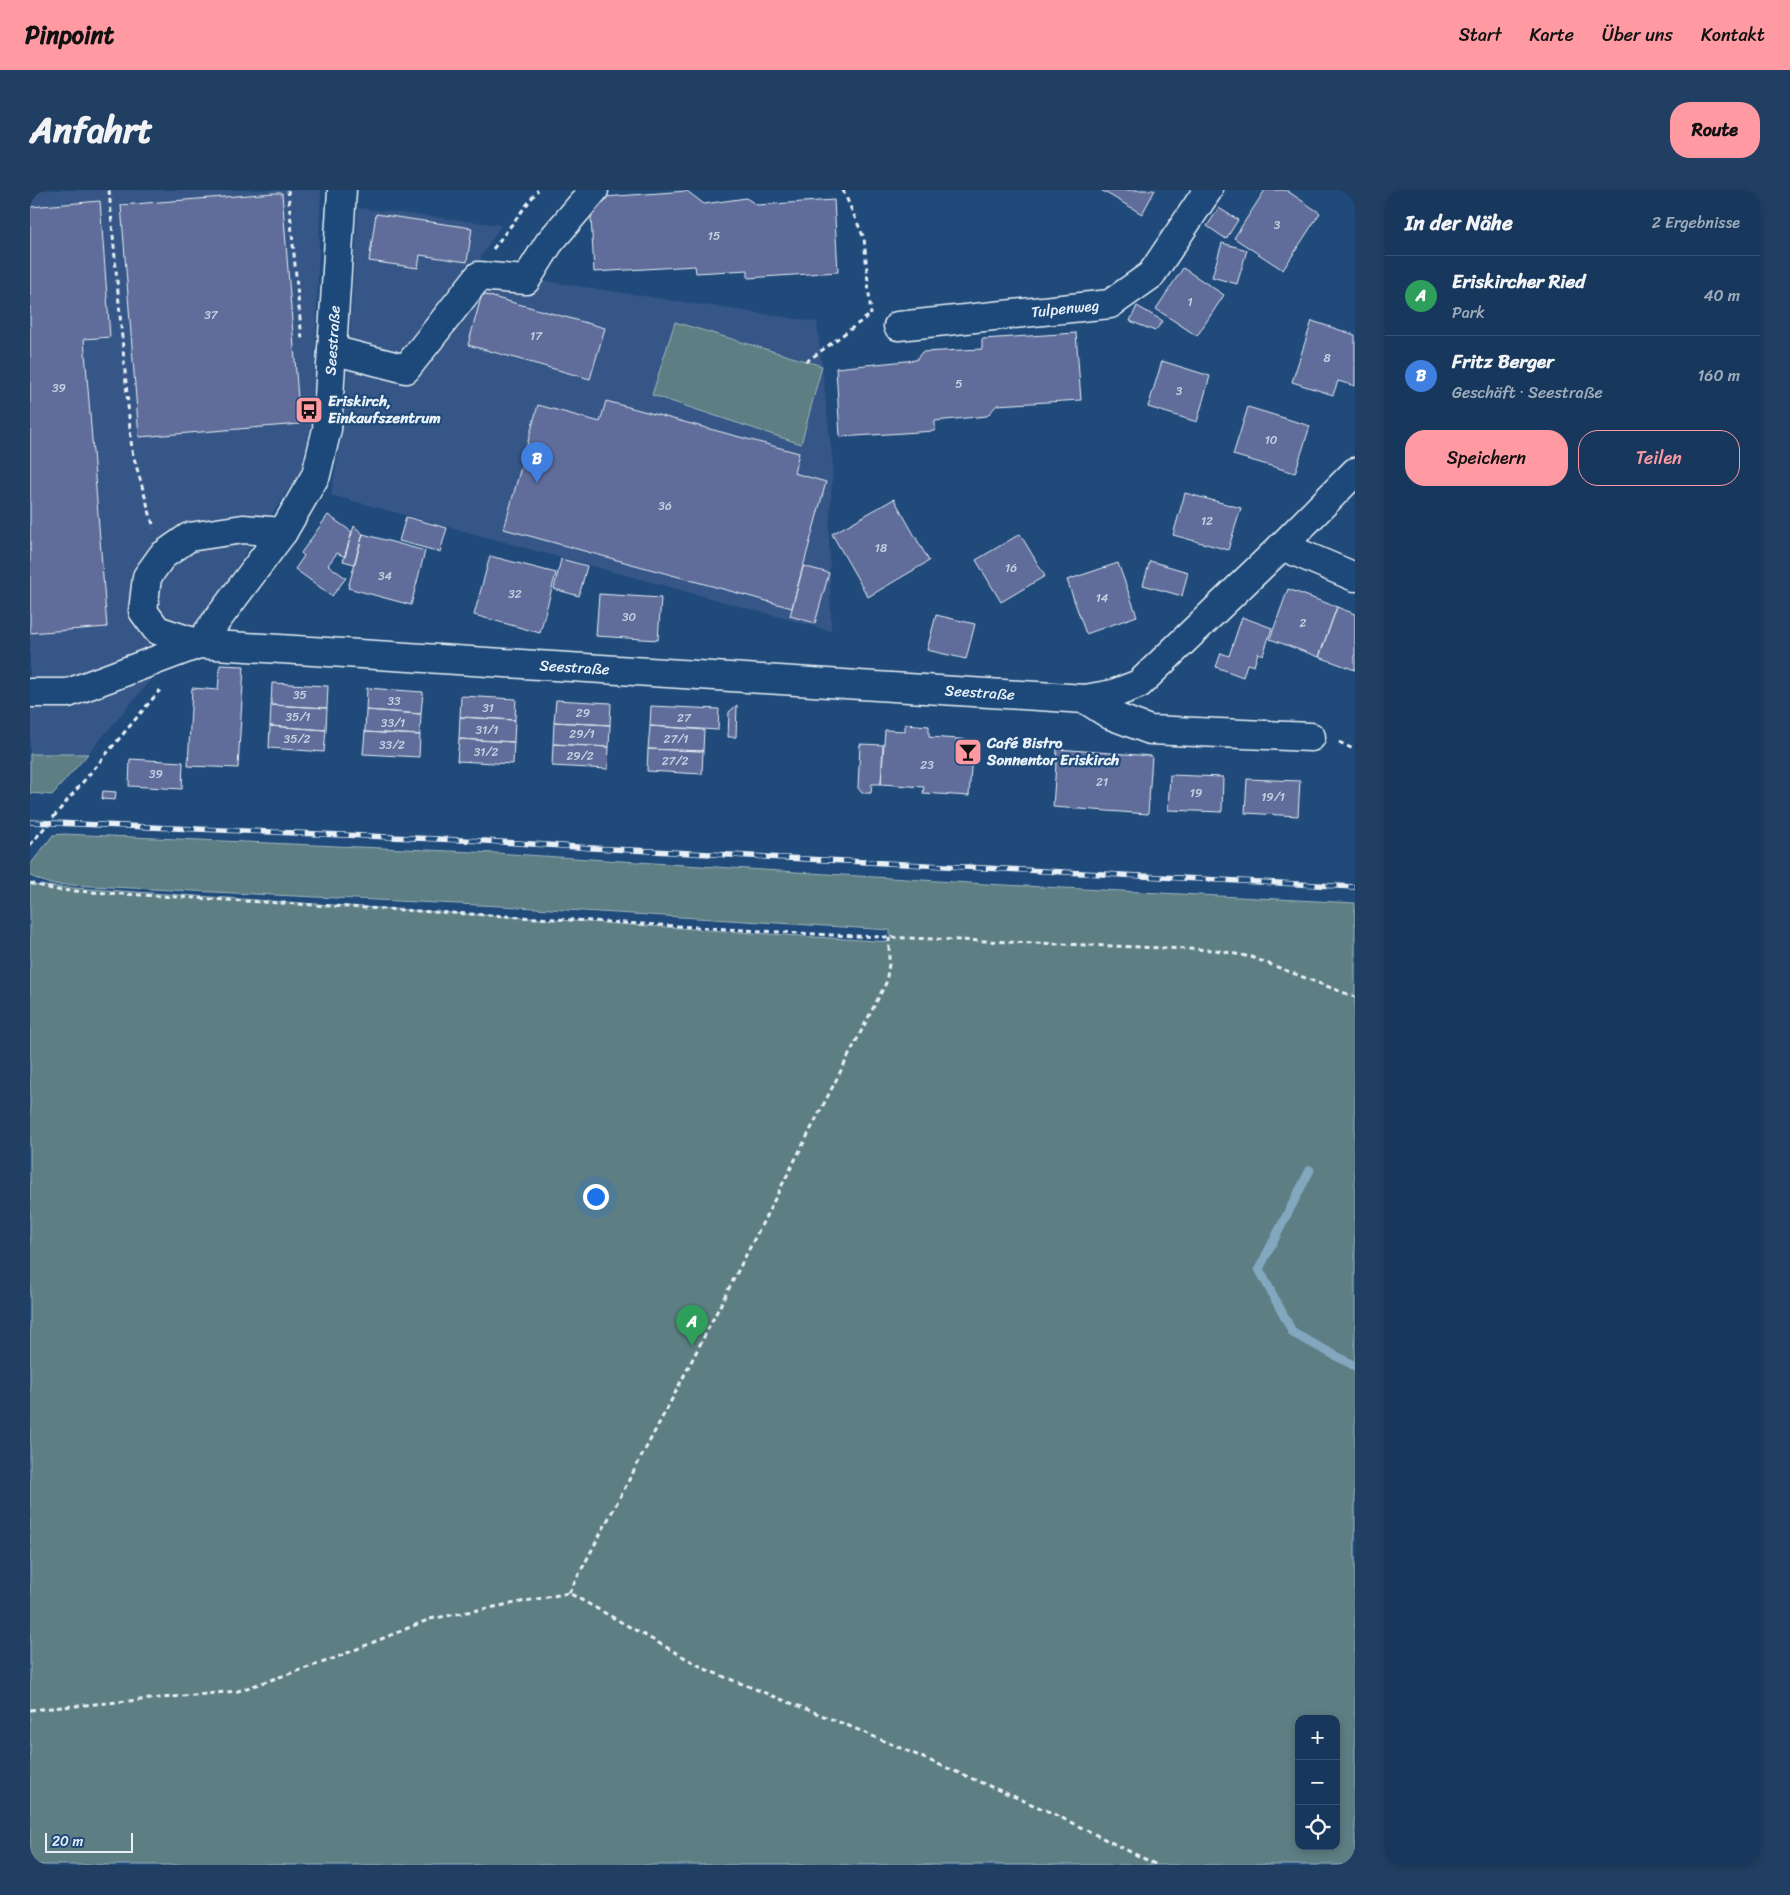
<!DOCTYPE html>
<html lang="de">
<meta charset="utf-8">
<style>
:root{--surface:#17385c;--page:#203f62;--text:#f1f3f6;--muted:#9eacbb;--line:#365272;--accent:#ff9aa2}
body{margin:0;font-family:Sriracha,sans-serif;background:var(--page);color:var(--text)}
.controls{position:absolute;right:15px;bottom:15px;display:grid;overflow:hidden;border-radius:10px;box-shadow:0 2px 8px #0003}
.controls button{width:45px;height:45px;display:grid;place-items:center;padding:0;border:0;border-bottom:1px solid var(--line);background:var(--surface);color:var(--text);font:25px sans-serif}
.scale{position:absolute;left:15px;bottom:12px;width:88px;box-sizing:border-box;padding-left:5px;border:2px solid #e8f1f8;border-top:0;font-size:14px;line-height:18px;white-space:nowrap;color:#e8f1f8;-webkit-text-stroke:4px #1f4a7a;paint-order:stroke}
.you{position:absolute;left:565px;top:1006px;width:18px;height:18px;margin:-12px;border:4px solid #fff;border-radius:50%;background:#1a73e8;box-shadow:0 0 0 8px #1a73e833}
.badge{display:grid;place-items:center;width:32px;height:32px;border-radius:50%;background:var(--accent);color:#fff;font-size:16px;font-weight:700}
.pin{position:absolute;translate:-50% -41px;filter:drop-shadow(0 1px 2px #0008)}
.pin::after{content:'';position:absolute;top:26px;width:18px;height:15px;background:inherit;clip-path:polygon(0 0,100% 0,50% 100%)}
.list{margin:0;padding:0;list-style:none}
h2{display:flex;justify-content:space-between;align-items:center;height:65px;margin:0;padding:0 20px;font-size:21px}
h2 small{font-size:16px;font-weight:400;color:var(--muted)}
.list li{display:grid;grid-template-columns:32px 1fr auto;gap:15px;align-items:center;box-sizing:border-box;height:80px;padding:0 20px;border-top:1px solid var(--line)}
.list b{display:block;font-size:19px;white-space:nowrap}
.list p{margin:0;font-size:16px;white-space:nowrap;color:var(--muted)}
.list em{font-size:16px;font-style:normal;color:var(--muted)}
.actions{display:flex;gap:10px;padding:15px 20px}
.actions a{flex:1;padding:11px 0;border:1px solid var(--accent);border-radius:20px;text-align:center;font-size:18px;color:var(--accent)}
.actions .main{background:var(--accent);color:#111}
.icon{flex:none;width:28px;height:28px;fill:none;stroke:currentColor;stroke-width:2;stroke-linecap:round;stroke-linejoin:round}
.map{position:relative;flex:none;width:1325px;height:1675px;overflow:hidden;border-radius:20px}
header{display:flex;align-items:center;gap:30px;box-sizing:border-box;height:70px;padding:0 25px;background:var(--accent);color:#111}
header strong{font-size:24px}
nav{display:flex;gap:28px;margin-inline-start:auto;font-size:18px}
.intro{display:flex;align-items:center;justify-content:space-between;box-sizing:border-box;height:120px;padding:0 30px}
h1{margin:0;font-size:35px}
.button{padding:12px 22px;border-radius:20px;background:var(--accent);color:#111;font-size:18px;font-weight:700}
main{display:flex;gap:30px;padding:0 30px}
aside{flex:1;background:var(--surface);border-radius:20px;box-shadow:0 2px 8px #0003}
.map>svg:first-child{display:block}
.built{fill:#365786}
.green{fill:#5d7e83;stroke:#a2b8be;fill-rule:evenodd}
.lines{fill:none;stroke-linecap:round;stroke-linejoin:round}
.stream{stroke:#82a7bf;stroke-width:9}
.building{fill:#606d9a;stroke:#e8f1f8}
.minor-casing{stroke:#e8f1f8;stroke-width:31}
.path{stroke:#e8f1f8;stroke-width:3;stroke-dasharray:5 4;stroke-linecap:butt}
.minor{stroke:#1f4a7a;stroke-width:28}
.rail-casing{stroke:#e8f1f8;stroke-width:5.5}
.rail{stroke:#1f4a7a;stroke-width:4;stroke-dasharray:11;stroke-linecap:butt}
.labels{text-anchor:middle;stroke-width:4.5;stroke-linejoin:round;paint-order:stroke}
.number-label{font-size:12px;fill:#c6d0e0}
.street-label{font-size:15px;fill:#e8f1f8;stroke:#1f4a7a}
.poi-label{font-size:15px;font-weight:bold;fill:#e8f1f8;stroke:#1f4a7a;text-anchor:start}
</style>
<header>
<strong>Pinpoint</strong>
<nav><a>Start</a><a>Karte</a><a>Über uns</a><a>Kontakt</a></nav>
</header>
<div class="intro"><h1>Anfahrt</h1><a class="button">Route</a></div>
<main>
<div class="map">
<svg width="1325" height="1675" viewBox="0 0 1325 1675">
<rect width="100%" height="100%" fill="#1f4a7a"/>
<filter id="ink" filterUnits="userSpaceOnUse"><feTurbulence type="fractalNoise" baseFrequency=".02" numOctaves="2"/><feDisplacementMap in="SourceGraphic" scale="10" xChannelSelector="R" yChannelSelector="G"/><feConvolveMatrix kernelMatrix="1 2 1 2 8 2 1 2 1" color-interpolation-filters="sRGB"/></filter>
<g filter="url(#ink)">
<path class="built" d="M0 0H291L283 227 270 283 164 439 58 564H0Z
M328 18 471 35 443 80 787 132 803 276 799 340 801 441 301 305 314 232Z"/>
<path class="green" d="M645 132 792 176 771 254 622 205Z
M0 564H58L22 605 0 603Z
M34 644 465 663 955 694 1325 713V1675H0V695L860 752V740L489 717 20 694 0 686V675L23 645ZM1269 1529H1306V1656H1269Z"/>
<g class="lines">
<path class="stream" d="M1280 980 1229 1079 1263 1143 1325 1176"/>
</g>
<path class="building" d="M1071 0H1125L1112 24Z
M1235 0H1256L1290 23 1253 80 1204 48Z
M657 1 674 14 716 8 727 15 804 10 808 82 718 88V80L666 83 665 76 564 82 560 8Z
M244 3H252L270 234 109 247 91 15Z
M70 11 80 147 54 149 77 437 0 443V17Z
M1189 18 1208 30 1196 49 1177 36Z
M346 24 442 38 437 72 390 65 388 78 339 71Z
M1192 53 1217 60 1207 94 1182 87Z
M1153 78 1194 105 1167 146 1126 119Z
M452 104 575 138 560 189 438 155Z
M1107 116 1133 131 1125 141 1100 131Z
M1282 131 1325 145V196L1308 191 1303 205 1262 192Z
M1046 143 1051 210 967 215 957 226 905 231V241L810 247 806 178 886 170 892 162 952 159V149Z
M1132 171 1180 186 1167 232 1118 217Z
M576 211 769 263 764 283 796 292 762 418 474 339 508 215 570 232Z
M1218 217 1280 236 1265 283 1203 265Z
M1155 303 1211 318 1198 360 1143 345Z
M864 309 899 371 838 407 802 344Z
M298 325 322 342 315 367 307 363 298 375 316 388 302 406 265 379 274 366 271 363Z
M376 327 417 338 410 362 369 351Z
M324 336 333 344 324 374 313 371Z
M333 344 395 361 381 415 318 398Z
M990 344 1015 386 971 412 946 370Z
M460 366 526 383 510 443 444 425Z
M531 369 557 376 549 406 524 399Z
M1120 371 1158 382 1152 406 1113 395Z
M1088 373 1107 426 1056 444 1037 390Z
M773 376 799 383 785 433 760 426Z
M1258 399 1307 417 1289 467 1240 449Z
M569 404 631 408 628 450 566 446Z
M1307 417 1325 424V480L1289 467Z
M906 425 945 434 936 469 897 460Z
M1212 427 1242 438 1233 465 1228 463 1224 476 1217 474 1213 487 1186 477 1191 463 1199 466Z
M190 475 214 476 208 578 158 576 162 498 188 500Z
M242 493 298 496 297 518 241 515Z
M337 498 393 502 391 524 336 520Z
M431 506 486 509 485 530 430 527Z
M526 510 581 513 580 535 524 532Z
M241 515 297 518 296 540 240 536Z
M707 515 706 547H698L699 522Z
M621 516 689 519 688 540 620 536Z
M336 520 391 524 390 545 335 542Z
M430 527 485 530 484 552 429 549Z
M524 532 580 535 579 557 523 554Z
M875 534 899 536V547L943 550 939 606 893 603 894 597 851 594 855 540 875 541Z
M240 536 296 540 294 562 239 558Z
M620 536 674 540 673 561 618 559Z
M335 542 390 545 389 567 333 564Z
M429 549 484 552 483 574 427 571Z
M523 554 579 557 578 579 522 576Z
M830 554 853 555 851 594H842L841 603H832L828 598Z
M618 559 673 561 672 584 617 581Z
M1027 559 1122 566 1118 624 1023 617Z
M100 569 153 572 152 599 99 596Z
M1140 585 1193 587 1192 622 1138 620Z
M1217 589 1270 591 1268 626 1215 623Z
M73 601 86 602 85 610 72 609Z"/>
<g class="lines">
<defs>
<g id="minor">
<path id="s1" d="M868 136 1080 114 1121 85 1178 0"/>
<path d="M302 160 376 179 449 86 496 90 519 53 564 0"/>
<path id="s2" d="M253 342 213 339 159 347 132 366 117 387 113 421 127 440 169 454 1055 509 1083 504 1109 494 1252 356 1325 282"/>
<path d="M1252 356 1325 387"/>
<path id="s3" d="M169 454 253 342 286 285 297 239 312 0"/>
<path d="M0 503H38L169 454"/>
<path d="M1055 509 1080 525 1120 540 1281 547"/>
</g>
</defs>
<use href="#minor" class="minor-casing"/>
<path class="path" d="M79 0 102 261 124 338
M258 0 272 150
M813 0 834 48 841 125
M463 59 508 0
M776 172 841 124
M1309 552 1325 560
M0 655 130 500
M0 693 26 700 801 745 1185 760 1221 767 1325 807
M539 1403 642 1209 856 793 859 774V748
M0 1520 208 1501 300 1470 400 1429 539 1403 677 1480 819 1536 1020 1622 1127 1675"/>
<use href="#minor" class="minor"/>
<defs>
<path id="rail" d="M0 632 455 651 562 658 1325 697"/>
</defs>
<use href="#rail" class="rail-casing"/>
<use href="#rail" class="rail"/>
</g>
</g>
<defs>
<symbol id="bus-square" viewBox="-11 -11 22 22"><rect x="-9" y="-9" width="18" height="18" rx="4" fill="#ff9aa2" stroke="#1f4a7a"/><path d="M-5-6H5V4H4V6H2V4H-2V6H-4V4H-5ZM-3.5-4V0h7V-4ZM-3.5 1.2v1.5H-2V1.2ZM2 1.2v1.5H3.5V1.2Z" fill="#111"/></symbol>
<symbol id="bar-square" viewBox="-11 -11 22 22"><rect x="-9" y="-9" width="18" height="18" rx="4" fill="#ff9aa2" stroke="#1f4a7a"/><path d="M-6-5H6L.8 .8V4.5H3.5V6h-7V4.5H-.8V.8Z" fill="#111"/></symbol>
</defs>
<g fill-rule="evenodd">
<use href="#bus-square" x="263" y="204" width="32" height="32"/>
<use href="#bar-square" x="922" y="546" width="32" height="32"/>
</g>
<g class="labels">
<g class="number-label">
<text x="1247" y="39">3</text>
<text x="684" y="50">15</text>
<text x="1160" y="116">1</text>
<text x="181" y="129">37</text>
<text x="506" y="150">17</text>
<text x="1297" y="172">8</text>
<text x="929" y="198">5</text>
<text x="29" y="202">39</text>
<text x="1149" y="205">3</text>
<text x="1241" y="254">10</text>
<text x="635" y="320">36</text>
<text x="1177" y="335">12</text>
<text x="851" y="362">18</text>
<text x="981" y="382">16</text>
<text x="355" y="390">34</text>
<text x="485" y="408">32</text>
<text x="1072" y="412">14</text>
<text x="599" y="431">30</text>
<text x="1273" y="437">2</text>
<text x="270" y="509">35</text>
<text x="364" y="515">33</text>
<text x="458" y="522">31</text>
<text x="553" y="527">29</text>
<text x="268" y="531">35/1</text>
<text x="654" y="532">27</text>
<text x="363" y="537">33/1</text>
<text x="457" y="544">31/1</text>
<text x="552" y="548">29/1</text>
<text x="267" y="553">35/2</text>
<text x="646" y="553">27/1</text>
<text x="362" y="559">33/2</text>
<text x="456" y="566">31/2</text>
<text x="550" y="570">29/2</text>
<text x="645" y="575">27/2</text>
<text x="897" y="579">23</text>
<text x="126" y="588">39</text>
<text x="1072" y="596">21</text>
<text x="1166" y="607">19</text>
<text x="1243" y="611">19/1</text>
</g>
<g class="street-label">
<text dy="5" stroke="none"><textPath href="#s1" startOffset="168">Tulpenweg</textPath></text>
<text dy="5" stroke="none"><textPath href="#s3" startOffset="342">Seestraße</textPath></text>
<text dy="5" stroke="none"><textPath href="#s2" startOffset="632">Seestraße</textPath></text>
<text dy="5" stroke="none"><textPath href="#s2" startOffset="1038">Seestraße</textPath></text>
</g>
<g class="poi-label">
<text x="298" y="216">Eriskirch,<tspan x="298" dy="17">Einkaufszentrum</tspan></text>
<text x="957" y="558">Café Bistro<tspan x="957" dy="17">Sonnentor Eriskirch</tspan></text>
</g>
</g>
</svg>
<div class="controls">
<button>+</button>
<button>−</button>
<button><svg class="icon" aria-label="locate" viewBox="0 0 24 24"><circle cx="12" cy="12" r="6"/><path d="M12 2v4M12 18v4M2 12h4M18 12h4"/></svg></button>
</div>
<div class="scale">20 m</div>
<div class="you"></div>
<div class="pin badge" style="left:662px;top:1156px;background:#2e9e5b">A</div>
<div class="pin badge" style="left:507px;top:293px;background:#3f7fe0">B</div>
</div>
<aside>
<h2>In der Nähe<small>2 Ergebnisse</small></h2>
<ul class="list">
<li><span class="badge" style="background:#2e9e5b">A</span><div><b>Eriskircher Ried</b><p>Park</p></div><em>40 m</em></li>
<li><span class="badge" style="background:#3f7fe0">B</span><div><b>Fritz Berger</b><p>Geschäft · Seestraße</p></div><em>160 m</em></li>
</ul>
<div class="actions"><a class="main">Speichern</a><a>Teilen</a></div>
</aside>
</main>
